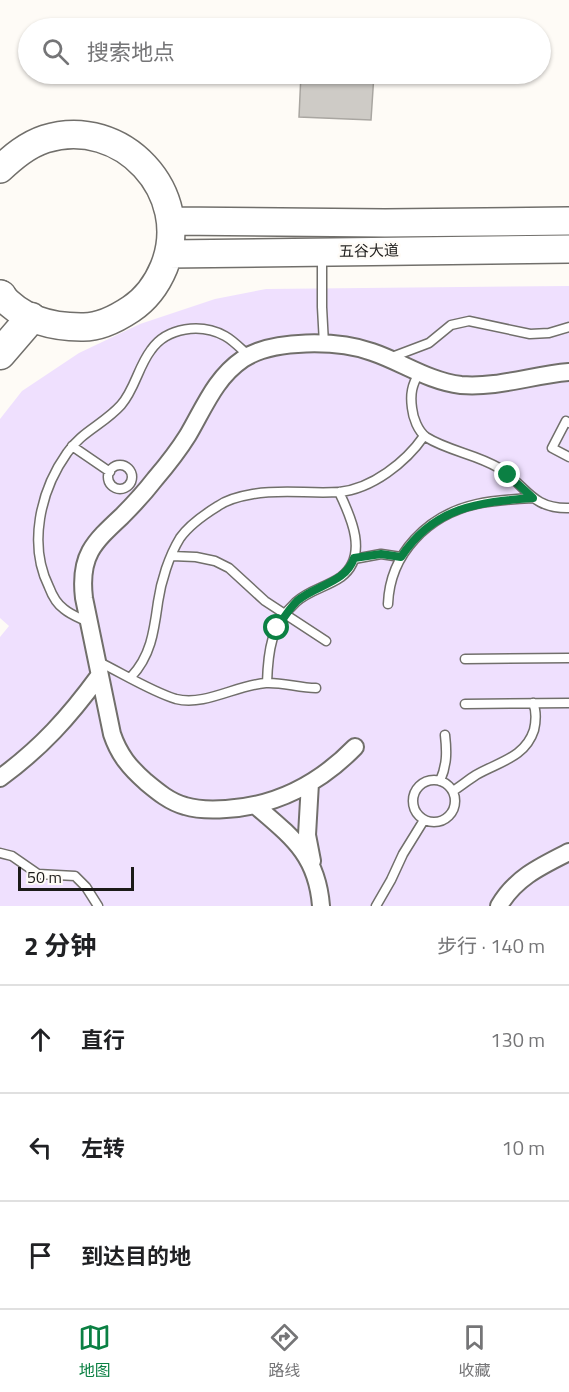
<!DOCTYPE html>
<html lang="zh">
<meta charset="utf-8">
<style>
:root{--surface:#fff;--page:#f2f2f2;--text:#202124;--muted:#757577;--line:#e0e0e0;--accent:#0b8043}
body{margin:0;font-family:"Titillium Web","Noto Sans SC",sans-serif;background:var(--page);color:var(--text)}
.scale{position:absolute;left:18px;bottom:15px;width:116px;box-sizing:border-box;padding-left:6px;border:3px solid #1b1a18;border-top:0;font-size:16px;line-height:21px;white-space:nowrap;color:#1b1a18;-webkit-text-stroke:4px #fefbf6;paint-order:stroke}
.stop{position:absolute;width:18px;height:18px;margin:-14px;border:4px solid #0b8043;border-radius:50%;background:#fff}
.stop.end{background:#0b8043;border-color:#fff;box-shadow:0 2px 6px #0008}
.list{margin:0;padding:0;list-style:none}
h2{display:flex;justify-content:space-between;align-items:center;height:78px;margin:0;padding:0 24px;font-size:26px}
h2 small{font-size:20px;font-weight:400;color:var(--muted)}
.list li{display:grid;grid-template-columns:39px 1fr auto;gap:18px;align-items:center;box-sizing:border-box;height:108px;padding:0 24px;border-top:2px solid var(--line)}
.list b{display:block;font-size:22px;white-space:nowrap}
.list em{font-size:20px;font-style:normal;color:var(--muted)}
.icon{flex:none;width:33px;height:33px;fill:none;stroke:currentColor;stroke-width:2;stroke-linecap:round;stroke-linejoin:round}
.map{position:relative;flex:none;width:569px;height:906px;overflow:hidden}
.search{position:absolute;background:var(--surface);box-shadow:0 2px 4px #0004;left:18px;right:18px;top:18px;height:66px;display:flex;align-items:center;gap:15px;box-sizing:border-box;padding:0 21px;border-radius:33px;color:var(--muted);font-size:22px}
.sheet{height:402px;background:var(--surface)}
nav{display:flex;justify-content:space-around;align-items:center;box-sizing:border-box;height:84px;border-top:2px solid var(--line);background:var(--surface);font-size:16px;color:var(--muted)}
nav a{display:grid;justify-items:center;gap:3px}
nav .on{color:var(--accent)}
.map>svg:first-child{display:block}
.green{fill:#efe0fe}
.building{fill:#cecbc6;stroke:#a9a6a1;stroke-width:1.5}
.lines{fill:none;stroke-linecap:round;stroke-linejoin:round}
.service-casing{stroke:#716f6b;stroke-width:11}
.minor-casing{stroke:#716f6b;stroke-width:20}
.trunk-casing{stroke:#716f6b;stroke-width:30}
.motorway-casing{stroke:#716f6b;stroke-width:33}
.service{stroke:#fff;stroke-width:8}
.minor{stroke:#fff;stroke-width:16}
.trunk{stroke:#fff;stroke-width:27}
.motorway{stroke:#fff;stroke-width:30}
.route{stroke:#0b8043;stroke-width:8}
.labels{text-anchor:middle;stroke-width:5;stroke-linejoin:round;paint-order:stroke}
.street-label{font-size:15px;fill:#1b1a18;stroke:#fefbf6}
</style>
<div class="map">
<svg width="569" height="906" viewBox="0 0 569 906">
<rect width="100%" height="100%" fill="#fefbf6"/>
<path class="green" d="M569 286V906H0V637L9 626 0 618V419L22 391 79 353 140 324 215 299 266 289Z"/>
<path class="building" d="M301 74H374L371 120 299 117Z"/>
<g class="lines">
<defs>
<path id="service" d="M322 255V307L324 344
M392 357 429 343 451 325 469 321 530 334 549 333 569 327
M419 373C412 385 410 394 412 408 413 418 418 431 426 437 448 451 476 454 499 468 527 486 531 509 569 508
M569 423 566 421 552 448 569 457
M72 446 110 472
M108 477a12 12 0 1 1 24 0a12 12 0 1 1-24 0Z
M172 556 196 557 215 561 229 568 265 601 326 641
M354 559 381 554 401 557
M388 604C390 553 428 515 477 504 495 500 514 499 533 498
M88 622C80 618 71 615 64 609 57 604 52 595 49 587 28 545 40 491 67 453 81 432 104 424 121 405 135 389 138 367 151 350 167 327 201 323 225 336 234 341 241 349 249 356
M465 659 569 658
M97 661C120 672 152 692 176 699 206 706 236 685 266 683 282 682 299 688 316 688
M131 677C151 656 154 631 158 602 161 581 169 556 180 538 189 525 205 514 218 506 228 499 241 496 253 494 282 489 310 494 339 492 372 489 406 462 424 436
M267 683C268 651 271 625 296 602 309 590 327 587 341 577 369 556 351 517 339 492
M465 704 569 703
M413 801a21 21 0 1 1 42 0a21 21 0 1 1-42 0Z
M440 781C447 765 447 752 445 735
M453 791C461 786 468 780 476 775 498 762 525 758 534 730 536 721 537 712 533 703
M0 853 12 856 38 874 75 876 86 887 98 906
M376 906 391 880 403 854 424 820"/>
<path id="minor" d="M355 747C320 783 276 806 226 809 212 810 198 810 185 806 170 802 158 792 146 782 130 768 119 755 112 734L84 598C79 556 93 543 122 516 133 505 145 492 155 479 167 465 178 451 188 435 204 408 215 378 243 359 273 339 338 340 372 352 402 362 428 381 461 385 498 388 532 375 569 372
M0 778C41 748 69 717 99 676
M310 783 307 835 312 861
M256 806C292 837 317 855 321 906
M499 906C515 878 541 866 569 852"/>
<path id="trunk" d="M0 169C13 157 27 145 45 139 122 115 194 193 164 267 157 284 146 299 131 309 116 319 99 328 81 327 49 327 21 319 0 294
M171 221 385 223 569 221
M169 254 569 249"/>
<path id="motorway" d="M0 298 1 296
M0 354 31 318"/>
</defs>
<use href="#service" class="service-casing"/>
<use href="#minor" class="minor-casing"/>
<use href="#trunk" class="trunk-casing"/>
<use href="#motorway" class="motorway-casing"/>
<use href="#service" class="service"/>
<use href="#minor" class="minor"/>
<use href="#trunk" class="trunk"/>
<use href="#motorway" class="motorway"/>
</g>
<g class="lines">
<path class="route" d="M277 628C283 619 289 609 297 601 315 585 346 583 354 558L381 554 401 557C434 507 478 502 533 498L508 475"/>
</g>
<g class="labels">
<g class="street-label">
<text transform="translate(369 251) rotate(-1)" y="5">五谷大道</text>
</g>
</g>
</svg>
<div class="scale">50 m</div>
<div class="stop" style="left:277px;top:628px"></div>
<div class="stop end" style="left:508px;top:475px"></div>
<div class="search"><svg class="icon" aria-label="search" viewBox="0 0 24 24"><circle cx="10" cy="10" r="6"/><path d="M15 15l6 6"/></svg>搜索地点</div>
</div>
<section class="sheet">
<h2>2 分钟<small>步行 · 140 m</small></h2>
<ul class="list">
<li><svg class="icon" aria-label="ahead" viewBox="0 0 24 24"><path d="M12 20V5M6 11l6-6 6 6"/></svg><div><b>直行</b></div><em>130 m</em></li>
<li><svg class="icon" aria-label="left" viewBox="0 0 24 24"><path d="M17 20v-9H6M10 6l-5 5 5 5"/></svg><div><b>左转</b></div><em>10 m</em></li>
<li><svg class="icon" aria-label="arrive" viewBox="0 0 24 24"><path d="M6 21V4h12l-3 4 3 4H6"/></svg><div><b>到达目的地</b></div></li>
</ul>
</section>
<nav>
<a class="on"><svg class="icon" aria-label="map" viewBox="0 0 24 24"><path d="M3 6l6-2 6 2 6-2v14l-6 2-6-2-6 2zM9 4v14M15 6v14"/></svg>地图</a>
<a><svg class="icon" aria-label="directions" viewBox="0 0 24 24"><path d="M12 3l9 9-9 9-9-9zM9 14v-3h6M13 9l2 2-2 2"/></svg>路线</a>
<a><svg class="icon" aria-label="saved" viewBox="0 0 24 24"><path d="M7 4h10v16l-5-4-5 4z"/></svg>收藏</a>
</nav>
